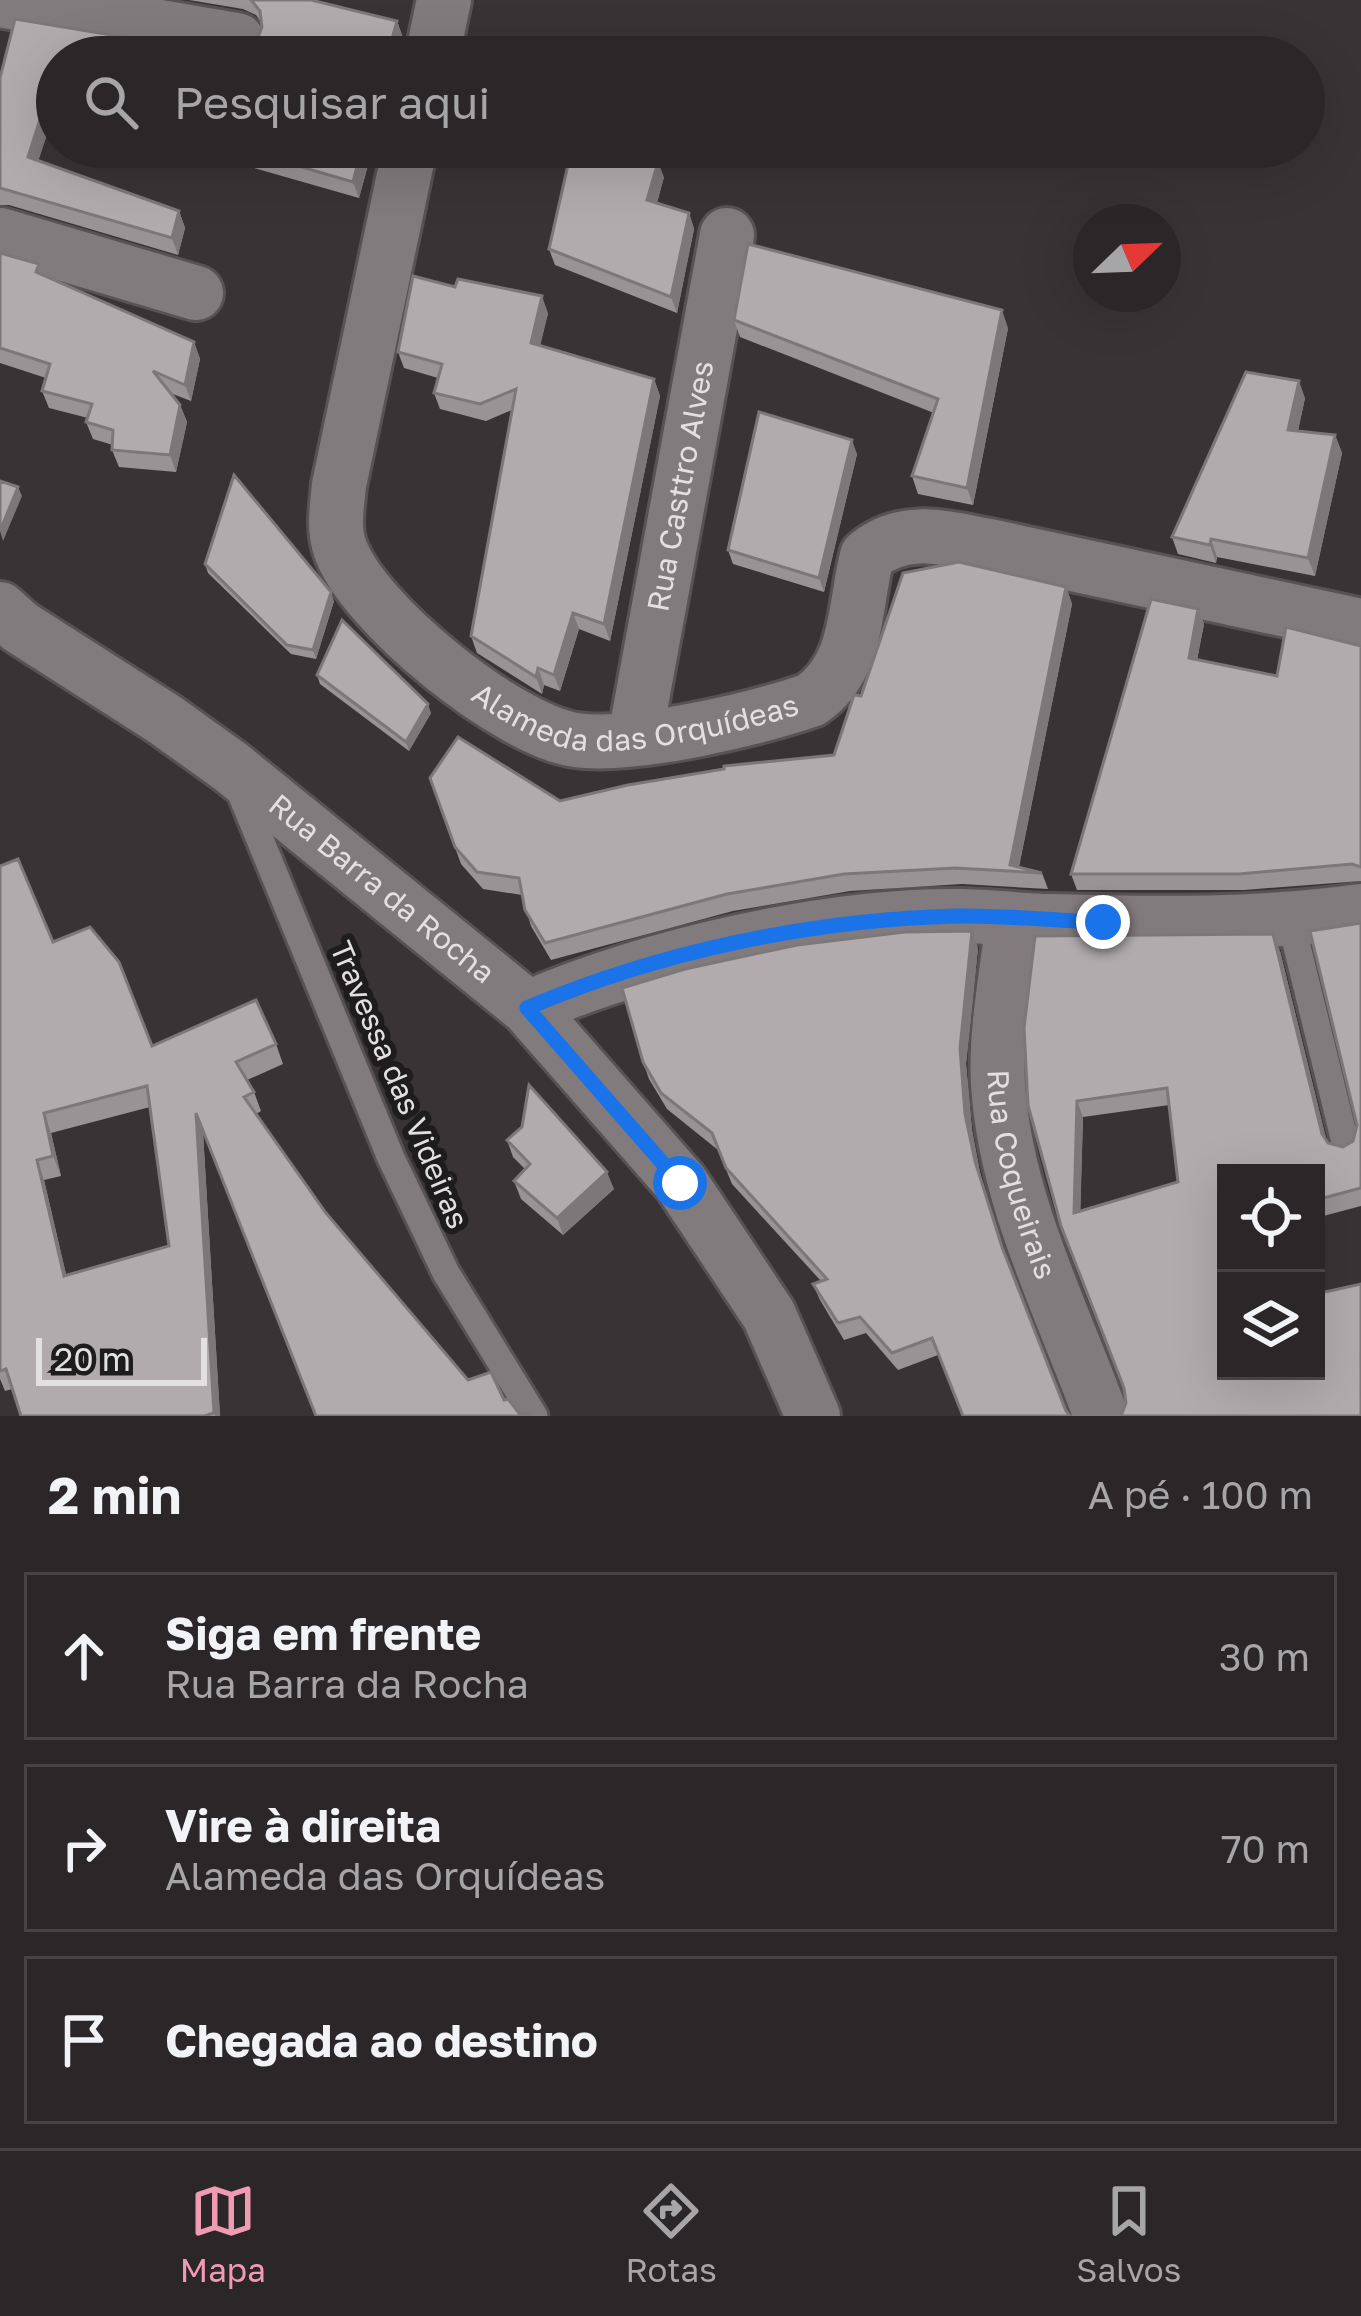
<!DOCTYPE html>
<html lang="pt">
<meta charset="utf-8">
<style>
:root{--surface:#2b2628;--page:#332e30;--text:#f1f3f6;--muted:#a6a5a8;--line:#474345;--accent:#f19ab4}
body{margin:0;font-family:"Golos Text",sans-serif;background:var(--page);color:var(--text)}
.controls{position:absolute;right:36px;bottom:36px;display:grid;overflow:hidden;border-radius:0px;box-shadow:0 12px 48px #0002}
.controls button{width:108px;height:108px;display:grid;place-items:center;padding:0;border:0;border-bottom:3px solid var(--line);background:var(--surface);color:var(--text);font:60px sans-serif}
.compass{position:absolute;left:1073px;top:204px;width:108px;height:108px;border-radius:50%;background:var(--surface);box-shadow:0 12px 48px #0002;rotate:67deg}
.scale{position:absolute;left:36px;bottom:30px;width:171px;box-sizing:border-box;padding-left:12px;border:6px solid #e3e0e1;border-top:0;font-size:33px;line-height:42px;white-space:nowrap;color:#e3e0e1;-webkit-text-stroke:9px #1e1c1c;paint-order:stroke}
.stop{position:absolute;width:36px;height:36px;margin:-27px;border:9px solid #1a73e8;border-radius:50%;background:#fff}
.stop.end{background:#1a73e8;border-color:#fff;box-shadow:0 3px 12px #0008}
.list{margin:0;padding:0;list-style:none}
h2{display:flex;justify-content:space-between;align-items:center;height:156px;margin:0;padding:0 48px;font-size:51px}
h2 small{font-size:39px;font-weight:400;color:var(--muted)}
.list li{display:grid;grid-template-columns:78px 1fr auto;gap:36px;align-items:center;box-sizing:border-box;height:168px;margin:0 24px 24px;padding:0 24px;border:3px solid var(--line);border-radius:0px}
.list b{display:block;font-size:45px;white-space:nowrap}
.list p{margin:0;font-size:39px;white-space:nowrap;color:var(--muted)}
.list em{font-size:39px;font-style:normal;color:var(--muted)}
.icon{flex:none;width:66px;height:66px;fill:none;stroke:currentColor;stroke-width:2;stroke-linecap:round;stroke-linejoin:round}
.map{position:relative;flex:none;width:1361px;height:1416px;overflow:hidden}
.search{position:absolute;background:var(--surface);box-shadow:0 12px 48px #0002;left:36px;right:36px;top:36px;height:132px;display:flex;align-items:center;gap:30px;box-sizing:border-box;padding:0 42px;border-radius:66px;color:var(--muted);font-size:45px}
.sheet{height:732px;background:var(--surface)}
nav{display:flex;justify-content:space-around;align-items:center;box-sizing:border-box;height:168px;border-top:3px solid var(--line);background:var(--surface);font-size:33px;color:var(--muted)}
nav a{display:grid;justify-items:center;gap:6px}
nav .on{color:var(--accent)}
.map>svg:first-child{display:block}
.lines{fill:none;stroke-linecap:round;stroke-linejoin:round}
.lane-casing{stroke:#575253;stroke-width:33}
.street-casing{stroke:#575253;stroke-width:60}
.lane{stroke:#827b7d;stroke-width:27}
.street{stroke:#827b7d;stroke-width:54}
.wall{fill:#989395;fill-rule:evenodd}
.shaded-wall{fill:#7c7879}
.building{fill:#b1abad;stroke:#7c7879;stroke-width:3;fill-rule:evenodd}
.route{stroke:#1a73e8;stroke-width:15}
.labels{text-anchor:middle;stroke-width:12;stroke-linejoin:round;paint-order:stroke}
.street-label{font-size:30px;fill:#e3e0e1;stroke:#1e1c1c}
</style>
<div class="map">
<svg width="1361" height="1416" viewBox="0 0 1361 1416">
<rect width="100%" height="100%" fill="#393335"/>
<g class="lines">
<defs>
<path id="lane" d="M238 786 391 1158 446 1273 534 1416
M1290 918 1346 1146"/>
<g id="street">
<path d="M0 0 237 40"/>
<path d="M432 57 444 0"/>
<path id="s1" d="M410 147 339 485C337 506 333 528 340 548 362 613 509 731 576 740 634 748 755 719 811 700 859 667 854 607 867 556 903 525 946 538 989 546L1361 626"/>
<path d="M0 235 196 293"/>
<path id="s2" d="M0 609 20 627 164 719 231 767 528 1008 681 1183 769 1315 813 1416"/>
<path id="s3" d="M635 737 727 235"/>
<path id="s4" d="M1013 920C1007 973 995 1030 998 1084 1005 1199 1062 1309 1101 1416"/>
<path d="M528 1008C649 956 828 914 961 916 991 916 1022 921 1052 921 1154 924 1260 925 1361 911"/>
</g>
</defs>
<use href="#lane" class="lane-casing"/>
<use href="#street" class="street-casing"/>
<use href="#lane" class="lane"/>
<use href="#street" class="street"/>
</g>
<path class="wall" d="M189 0H311L397 21 403 38 398 57H57V111L55 110 38 161 179 211 185 228 178 255 9 205H0V78L15 19 226 54 243 52 256 42 262 27 261 22 256 15 243 9Z
M181 147H373L359 198Z
M664 177 657 203 689 213 694 229 677 313 555 265 549 249Z
M0 253 43 275 194 342 200 359 191 401 170 393 180 405 187 422 176 472 119 467 112 450 113 445 93 439 86 422 88 418 49 408 42 391 46 378 0 363Z
M548 313 540 345 654 379 660 396 610 641 579 629 560 691 544 685 542 694 477 653 471 636 512 410 486 421 440 409 434 393 438 378 404 368 398 352Z
M734 320 1008 328 973 505 918 494 912 476 934 413 740 337Z
M1305 398 1298 431 1335 435 1342 453 1315 576 1217 557 1216 563 1178 554 1172 537Z
M857 454 824 592 733 564 728 550Z
M205 564 334 601 316 659 291 654 208 573Z
M1066 587 1072 604 1019 867 1042 873 1048 889 962 884 850 891 733 911 551 960 531 926 522 895 483 889 461 864 430 778 560 801 724 769 834 755 861 696Z
M1198 609 1204 624 1197 660 1277 676 1361 646V881L1244 890H1077L1071 874Z
M317 675 431 713 409 751 320 684Z
M0 866 53 942 152 1046 276 1044 283 1064 247 1080 254 1092 261 1111 256 1114 326 1213 468 1380 504 1400 316 1416 203 1133 220 1416H21L12 1389 5 1391 0 1379ZM150 1107 169 1246 66 1275 44 1180 61 1176 51 1133Z
M1361 923V1206L1316 1218V1173H1226V1371L1126 1403 1125 1390 1028 1105 1280 951 1326 1139 1328 1143 1343 1147 1353 1141 1357 1125ZM1169 1105 1178 1182 1080 1211 1083 1117Z
M978 948 966 1064 972 1130 981 1178 938 1355 898 1370 866 1333 844 1340 820 1300 813 1284 821 1281 732 1184 718 1150 667 1109 649 1079 643 1062Z
M507 1140 614 1189 563 1235 521 1199 514 1181 525 1169 513 1157Z"/>
<path class="shaded-wall" d="M397 21 403 38 398 57H387Z
M48 94 55 110 34 174 28 157Z
M362 147H373L359 198 353 182Z
M658 162 664 177 653 216 647 200Z
M179 211 185 228 178 255 172 238Z
M689 213 694 229 677 313 671 297Z
M542 296 548 313 537 359 531 343Z
M1002 310 1008 328 973 505 967 488Z
M194 342 200 359 191 401 185 385Z
M654 379 660 396 610 641 604 624Z
M1299 381 1305 398 1294 448 1288 430Z
M180 405 187 422 176 472 170 455Z
M1335 435 1342 453 1315 576 1308 558Z
M852 440 857 454 824 592 819 578Z
M18 487 22 496 3 541 0 531Z
M1211 539 1217 557 1216 563 1210 545Z
M1066 587 1072 604 1018 871 1010 865Z
M331 592 334 601 316 659 313 650Z
M1198 609 1204 624 1194 674 1189 658Z
M573 613 579 629 560 691 554 675Z
M538 668 544 685 542 694 536 677Z
M428 704 431 713 409 751 406 742Z
M972 931 978 948 966 1064 972 1130 981 1178 975 1161 965 1114 960 1048Z
M1273 934 1280 951 1329 1150 1322 1134Z
M1077 1101 1083 1117 1080 1229 1074 1213Z
M44 1113 51 1133 61 1176 53 1156Z
M196 1113 203 1133 220 1416H215L214 1413Z
M37 1160 44 1180 71 1295 64 1276Z
M607 1172 614 1189 563 1235 557 1218Z"/>
<path class="building" d="M251 0H311L397 21 387 57H57V96L48 94 28 157 179 211 172 238 0 188V78L15 19 226 54 243 52 256 42 262 27 260 11Z
M233 147H362L353 182Z
M572 147H624L658 162 647 200 689 213 671 297 549 249Z
M748 244 1002 310 967 488 912 476 938 399 734 320Z
M0 253 39 264 36 272 194 342 185 385 153 371 180 405 170 455 112 450 113 430 86 422 92 404 42 391 50 364 0 348Z
M413 276 455 287 458 279 542 296 531 343 654 379 604 624 573 613 554 675 538 668 536 677 471 636 516 389 480 404 434 393 442 364 398 352Z
M1246 372 1299 381 1288 430 1335 435 1308 558 1211 539 1210 545 1172 537Z
M759 412 852 440 819 578 728 550Z
M234 475 331 592 313 650 287 645 205 564Z
M0 481 18 487 0 531Z
M959 562 1066 587 1010 865 1042 873 955 868 844 874 727 894 545 943 525 910 519 878 477 872 455 847 430 778 458 737 560 801 628 785 724 769V766L834 755 854 695 861 696 903 573Z
M1151 599 1198 609 1189 658 1277 676 1286 627 1361 646V867L1352 864 1239 874H1071Z
M342 620 428 704 406 742 317 675Z
M18 859 53 942 90 927 119 962 152 1046 256 1000 276 1044 236 1062 254 1092 244 1097 326 1213 468 1380 491 1372 504 1400 508 1399 519 1413 530 1414V1416H316L196 1113 214 1413 204 1416H21L6 1369 0 1371V866ZM147 1086 169 1246 64 1276 37 1160 53 1156 44 1113Z
M1361 923V1188L1316 1200V1173H1226V1371H1316V1294L1361 1284V1416H1121L1126 1403 1124 1388 1061 1226 1028 1105 1024 1028 1035 936 1273 934 1322 1134 1328 1143 1343 1147 1353 1141 1357 1125 1310 931ZM1167 1088 1178 1182 1074 1213 1077 1101Z
M972 931 960 1048 965 1114 975 1161 1002 1247 1066 1411 1070 1416H963L932 1338 892 1353 860 1317 838 1323 813 1284 827 1279 726 1168 712 1133 661 1093 643 1062 622 988 685 969 797 945 905 932Z
M529 1085 607 1172 557 1218 514 1181 530 1164 507 1140 522 1127Z"/>
<g class="lines">
<path class="route" d="M680 1183 527 1008C661 951 811 920 956 916 1005 915 1055 921 1103 922"/>
</g>
<g class="labels">
<g class="street-label">
<text dy="10" stroke="none"><textPath href="#s3" startOffset="255">Rua Casttro Alves</textPath></text>
<text dy="10" stroke="none"><textPath href="#s1" startOffset="777">Alameda das Orquídeas</textPath></text>
<text dy="10" stroke="none"><textPath href="#s2" startOffset="474">Rua Barra da Rocha</textPath></text>
<text transform="translate(399 1085) rotate(67)" y="10">Travessa das Videiras</text>
<text dy="10" stroke="none"><textPath href="#s4" startOffset="258">Rua Coqueirais</textPath></text>
</g>
</g>
</svg>
<div class="controls">
<button><svg class="icon" aria-label="locate" viewBox="0 0 24 24"><circle cx="12" cy="12" r="6"/><path d="M12 2v4M12 18v4M2 12h4M18 12h4"/></svg></button>
<button><svg class="icon" aria-label="layers" viewBox="0 0 24 24"><path d="M12 4l9 5-9 5-9-5zM3 14l9 5 9-5"/></svg></button>
</div>
<svg class="compass" viewBox="-18 -18 36 36"><path d="M0-13l5 13h-10z" fill="#e53935"/><path d="M0 13l5-13h-10z" fill="#a6a5a8"/></svg>
<div class="scale">20 m</div>
<div class="stop" style="left:680px;top:1183px"></div>
<div class="stop end" style="left:1103px;top:922px"></div>
<div class="search"><svg class="icon" aria-label="search" viewBox="0 0 24 24"><circle cx="10" cy="10" r="6"/><path d="M15 15l6 6"/></svg>Pesquisar aqui</div>
</div>
<section class="sheet">
<h2>2 min<small>A pé · 100 m</small></h2>
<ul class="list">
<li><svg class="icon" aria-label="ahead" viewBox="0 0 24 24"><path d="M12 20V5M6 11l6-6 6 6"/></svg><div><b>Siga em frente</b><p>Rua Barra da Rocha</p></div><em>30 m</em></li>
<li><svg class="icon" aria-label="right" viewBox="0 0 24 24"><path d="M7 20v-9h11M14 6l5 5-5 5"/></svg><div><b>Vire à direita</b><p>Alameda das Orquídeas</p></div><em>70 m</em></li>
<li><svg class="icon" aria-label="arrive" viewBox="0 0 24 24"><path d="M6 21V4h12l-3 4 3 4H6"/></svg><div><b>Chegada ao destino</b></div></li>
</ul>
</section>
<nav>
<a class="on"><svg class="icon" aria-label="map" viewBox="0 0 24 24"><path d="M3 6l6-2 6 2 6-2v14l-6 2-6-2-6 2zM9 4v14M15 6v14"/></svg>Mapa</a>
<a><svg class="icon" aria-label="directions" viewBox="0 0 24 24"><path d="M12 3l9 9-9 9-9-9zM9 14v-3h6M13 9l2 2-2 2"/></svg>Rotas</a>
<a><svg class="icon" aria-label="saved" viewBox="0 0 24 24"><path d="M7 4h10v16l-5-4-5 4z"/></svg>Salvos</a>
</nav>
